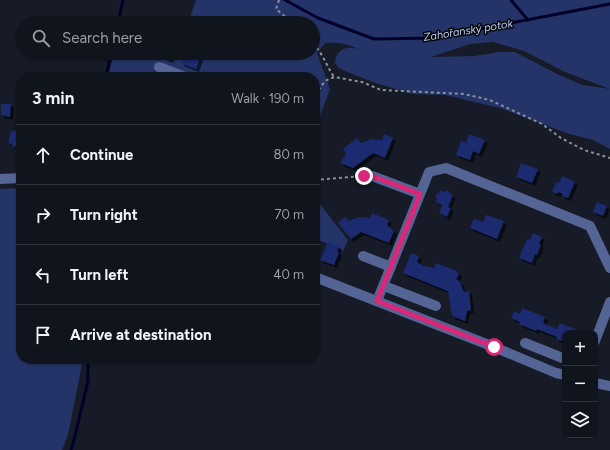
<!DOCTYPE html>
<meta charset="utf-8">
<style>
:root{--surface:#10141d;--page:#1e212a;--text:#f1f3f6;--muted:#9c9ea4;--line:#30333b}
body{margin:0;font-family:Figtree,sans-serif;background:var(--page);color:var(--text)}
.controls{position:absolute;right:12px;bottom:12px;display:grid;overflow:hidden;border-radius:8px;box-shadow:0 1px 3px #0004}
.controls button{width:36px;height:36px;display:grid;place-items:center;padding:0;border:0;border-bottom:1px solid var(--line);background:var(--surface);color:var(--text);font:20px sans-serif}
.stop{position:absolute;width:12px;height:12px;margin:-9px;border:3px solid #db2777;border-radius:50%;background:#fff}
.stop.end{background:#db2777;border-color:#fff;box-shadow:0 1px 4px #0008}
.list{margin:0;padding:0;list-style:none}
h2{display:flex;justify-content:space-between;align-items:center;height:52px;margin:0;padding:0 16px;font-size:17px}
h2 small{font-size:13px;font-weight:400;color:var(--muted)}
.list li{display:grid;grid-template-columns:26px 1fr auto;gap:12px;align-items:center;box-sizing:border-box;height:60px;padding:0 16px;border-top:1px solid var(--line)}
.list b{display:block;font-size:15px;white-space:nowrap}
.list em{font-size:13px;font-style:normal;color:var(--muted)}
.icon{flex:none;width:22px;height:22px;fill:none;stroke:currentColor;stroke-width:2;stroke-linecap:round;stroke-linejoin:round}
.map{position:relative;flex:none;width:610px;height:450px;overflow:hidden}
.search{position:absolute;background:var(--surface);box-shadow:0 1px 3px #0004;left:16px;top:16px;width:304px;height:44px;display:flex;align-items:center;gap:10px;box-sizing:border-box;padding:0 14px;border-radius:22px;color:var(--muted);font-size:15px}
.panel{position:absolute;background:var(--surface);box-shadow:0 1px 3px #0004;left:16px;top:72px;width:304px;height:292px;border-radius:16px}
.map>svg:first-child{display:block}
.green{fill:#253468;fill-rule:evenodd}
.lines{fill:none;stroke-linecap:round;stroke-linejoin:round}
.stream{stroke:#02002b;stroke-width:3}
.building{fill:#1a2a6f;filter:url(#shadow)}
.path{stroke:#8b8f99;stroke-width:2;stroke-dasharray:3 3;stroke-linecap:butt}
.minor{stroke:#536495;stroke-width:10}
.tertiary{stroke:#536495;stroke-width:10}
.route{stroke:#db2777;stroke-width:5}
.labels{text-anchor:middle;stroke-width:3;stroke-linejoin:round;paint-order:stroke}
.water-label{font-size:11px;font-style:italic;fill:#becef7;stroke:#05060a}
</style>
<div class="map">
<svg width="610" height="450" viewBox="0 0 610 450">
<defs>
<filter id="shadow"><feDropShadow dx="3" dy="3" stdDeviation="0" flood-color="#0009"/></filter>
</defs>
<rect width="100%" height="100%" fill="#161b27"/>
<path class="green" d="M196 0H610V149L593 140 566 133 500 108 445 95 413 94 379 84 352 74 339 68 335 63C335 53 343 46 353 48 356 48 359 50 362 51 350 44 338 42 325 43L317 53 330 89 315 129V77H108L114 53H313V23H188ZM493 42 524 51 565 72 610 89 583 85 559 75 515 52H499L475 56 431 57 470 44Z
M21 188V359H83L68 435 62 450H0V189Z
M315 198 348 240 343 251 315 238Z"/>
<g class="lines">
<path class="stream" d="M285 0 318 18 374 39 433 38 610 4
M511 0 528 20
M118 23 123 0
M106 77 111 53
M71 450 74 440 88 381V359"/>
</g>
<path class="building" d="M153 53H188L200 58 196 69 181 63 183 58 173 54 170 60Z
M1 104H11L10 117 1 115Z
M15 130 21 131V148L12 146V144L8 143 11 131 14 132Z
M384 134 393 138 385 158 373 153 353 168 340 163 346 154 343 149 357 138 361 143 371 139 382 140Z
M469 134 485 140 479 154 473 151 470 160 456 155 461 141 466 143Z
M521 163 538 169 532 183 516 177Z
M562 176 575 182 568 198 562 196 563 194 558 192V194L552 192 556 182 559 183Z
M440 190 445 192 447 190 448 191 449 193 453 195 448 207 451 208 447 217 439 213 442 205 436 202 437 199 435 198 437 193 439 194Z
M597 202 607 206 603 216 593 212Z
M372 213 389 220 387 225 394 231 389 243 361 232 351 239 338 223 345 217 349 221 359 217 370 218Z
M486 215 504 221 497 239 470 228 474 219 483 222Z
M533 233 542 237 539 244 541 245 537 255 535 254 532 263 519 258 527 239 530 240Z
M328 242 339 246 337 251 339 252 334 265 320 260Z
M411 253 419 256 417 262 423 266 434 268 436 263 457 271 459 275 456 279 460 282 464 292 469 291 471 310 467 311 465 321 452 316 448 291 403 273Z
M522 308 545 317 543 323 557 329 560 323 583 332 582 333H565V342L556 339 557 337 537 329 536 331 519 324 520 322 511 318 514 311 520 314Z"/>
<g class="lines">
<path class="path" d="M279 0 276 9 293 23
M313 43C323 54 326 65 334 77
M315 95 325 81 334 77 362 82 381 90 464 94 490 100 542 124 561 138 584 150 610 158
M315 180 364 176"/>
<path class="minor" d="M159 67 185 77
M372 176 420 194
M363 256 391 267
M384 286 436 306
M377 301 429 172 446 168 590 226 610 268
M595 341 610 302
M525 343 565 359"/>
<path class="tertiary" d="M0 179 21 178
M315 277 494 347 556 373 565 375
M595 383 610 386"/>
</g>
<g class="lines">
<path class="route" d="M364 176H372L420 194 377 301 494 347"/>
</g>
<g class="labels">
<g class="water-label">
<text transform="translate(468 30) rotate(-9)" y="4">Zahořanský potok</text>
</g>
</g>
</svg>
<div class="controls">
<button>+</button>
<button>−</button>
<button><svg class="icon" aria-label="layers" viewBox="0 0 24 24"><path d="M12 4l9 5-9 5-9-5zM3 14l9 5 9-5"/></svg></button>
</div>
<div class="stop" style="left:494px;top:347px"></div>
<div class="stop end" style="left:364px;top:176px"></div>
<div class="search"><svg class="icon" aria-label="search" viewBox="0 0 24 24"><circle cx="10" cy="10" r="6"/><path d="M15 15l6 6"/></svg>Search here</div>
<section class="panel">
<h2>3 min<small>Walk · 190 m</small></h2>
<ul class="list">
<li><svg class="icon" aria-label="ahead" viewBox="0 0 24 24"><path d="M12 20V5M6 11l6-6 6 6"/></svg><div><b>Continue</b></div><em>80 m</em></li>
<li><svg class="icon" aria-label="right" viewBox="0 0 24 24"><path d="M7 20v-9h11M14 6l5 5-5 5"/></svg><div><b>Turn right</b></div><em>70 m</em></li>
<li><svg class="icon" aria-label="left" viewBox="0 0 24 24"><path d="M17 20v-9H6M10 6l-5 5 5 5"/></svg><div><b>Turn left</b></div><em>40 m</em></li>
<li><svg class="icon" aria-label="arrive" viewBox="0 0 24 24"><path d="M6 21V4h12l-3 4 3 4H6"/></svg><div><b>Arrive at destination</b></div></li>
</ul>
</section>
</div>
